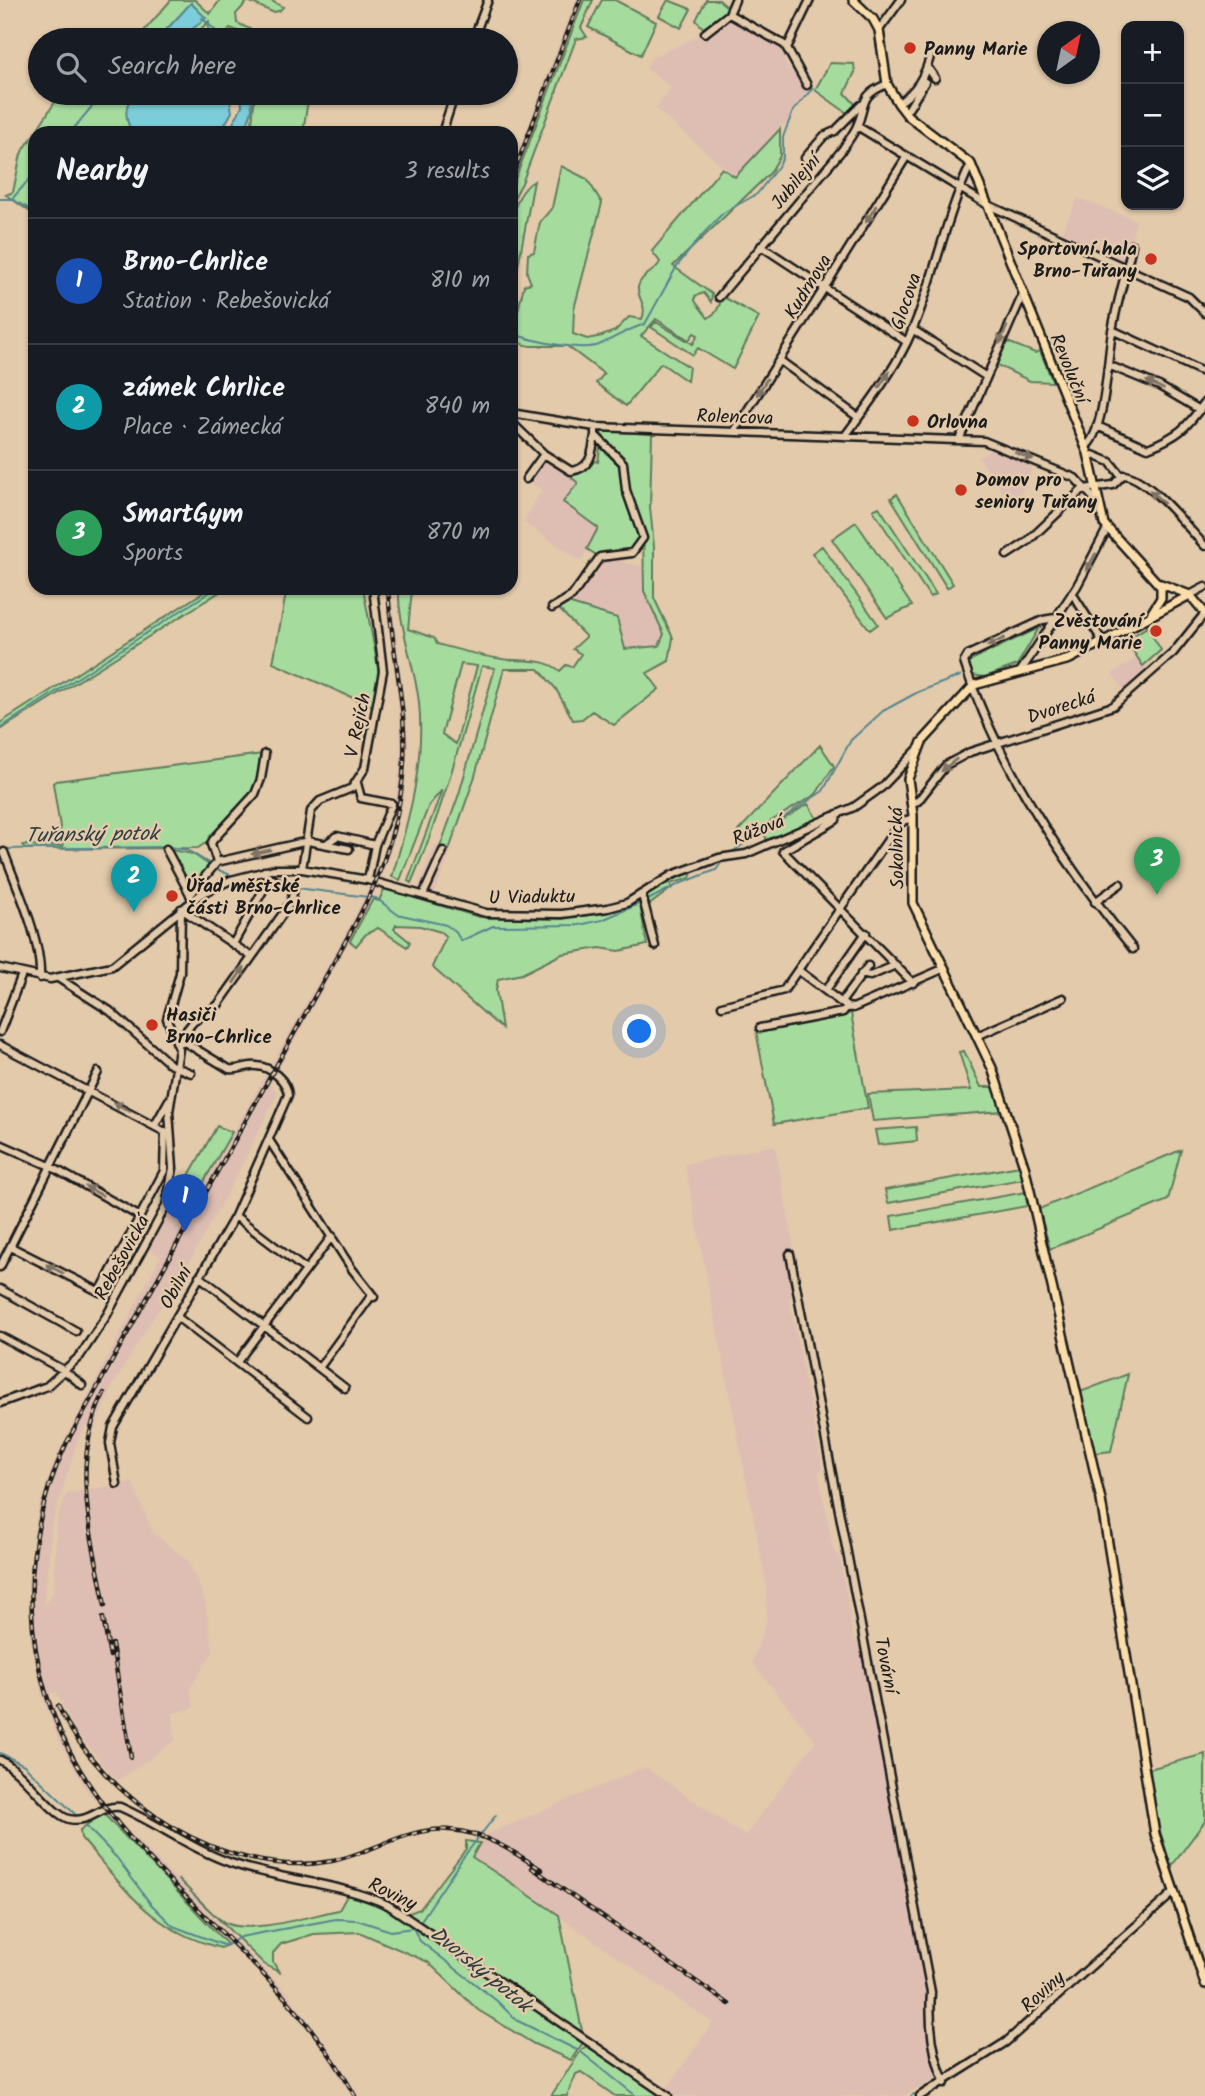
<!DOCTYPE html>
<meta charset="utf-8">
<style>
:root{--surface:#171b24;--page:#242831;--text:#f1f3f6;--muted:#9ea1a6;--line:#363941;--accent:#c8321e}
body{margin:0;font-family:Kalam,sans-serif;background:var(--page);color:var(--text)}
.controls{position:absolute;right:21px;top:21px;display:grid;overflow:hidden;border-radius:14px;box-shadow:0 2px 5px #0004}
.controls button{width:63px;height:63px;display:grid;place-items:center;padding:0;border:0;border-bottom:2px solid var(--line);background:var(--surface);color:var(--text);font:35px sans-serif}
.compass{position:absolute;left:1037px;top:21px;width:63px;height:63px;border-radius:50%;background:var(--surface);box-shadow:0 2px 5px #0004;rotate:33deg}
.you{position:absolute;left:640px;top:1032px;width:24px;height:24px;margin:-18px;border:5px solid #fff;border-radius:50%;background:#1a73e8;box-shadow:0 0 0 10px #1a73e833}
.badge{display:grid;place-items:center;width:46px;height:46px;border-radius:50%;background:var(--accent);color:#fff;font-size:23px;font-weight:700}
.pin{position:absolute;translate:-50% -58px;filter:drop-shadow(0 2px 4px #0008)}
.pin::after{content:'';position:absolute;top:37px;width:24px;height:21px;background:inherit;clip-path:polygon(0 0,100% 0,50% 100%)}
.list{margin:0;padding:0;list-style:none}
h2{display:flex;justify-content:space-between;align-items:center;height:91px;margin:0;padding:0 28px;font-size:30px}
h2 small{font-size:23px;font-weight:400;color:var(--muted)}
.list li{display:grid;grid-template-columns:46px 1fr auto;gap:21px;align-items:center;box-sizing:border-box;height:126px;padding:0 28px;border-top:2px solid var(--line)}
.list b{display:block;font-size:26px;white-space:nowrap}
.list p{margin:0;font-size:23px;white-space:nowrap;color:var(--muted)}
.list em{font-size:23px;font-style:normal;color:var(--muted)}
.icon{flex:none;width:38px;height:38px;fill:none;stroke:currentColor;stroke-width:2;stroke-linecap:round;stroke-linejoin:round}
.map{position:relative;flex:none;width:1205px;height:2096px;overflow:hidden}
.search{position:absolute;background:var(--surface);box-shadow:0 2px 5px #0004;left:28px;top:28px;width:490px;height:77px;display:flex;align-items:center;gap:18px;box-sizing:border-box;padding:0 24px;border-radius:38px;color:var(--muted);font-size:26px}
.panel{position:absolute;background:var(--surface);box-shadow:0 2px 5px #0004;left:28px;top:126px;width:490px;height:469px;border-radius:21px}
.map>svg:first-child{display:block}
.built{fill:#debeb2}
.green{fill:#a6db9e;stroke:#617c5d;stroke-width:2;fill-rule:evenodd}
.water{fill:#7dccda;stroke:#56868e;stroke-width:2}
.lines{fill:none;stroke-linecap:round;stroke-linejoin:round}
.stream{stroke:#56868e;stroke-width:2}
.minor-casing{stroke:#1c1c1c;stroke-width:11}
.major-casing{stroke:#1c1c1c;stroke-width:12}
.minor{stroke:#e2caab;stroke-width:6}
.major{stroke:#faddab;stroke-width:7}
.rail-casing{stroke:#1c1c1c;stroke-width:4.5}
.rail{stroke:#e2caab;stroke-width:2;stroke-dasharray:5;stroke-linecap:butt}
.oneway{fill:#7f7364}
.poi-dot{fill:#c8321e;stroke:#e2caab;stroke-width:2.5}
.labels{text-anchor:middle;stroke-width:5;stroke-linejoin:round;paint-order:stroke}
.poi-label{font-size:19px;font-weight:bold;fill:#1c1c1c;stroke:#e2caab;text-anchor:start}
.street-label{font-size:19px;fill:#1c1c1c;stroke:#e2caab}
.water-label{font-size:21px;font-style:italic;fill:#2f3f42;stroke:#e2caab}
</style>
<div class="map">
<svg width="1205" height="2096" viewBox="0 0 1205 2096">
<rect width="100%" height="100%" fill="#e2caab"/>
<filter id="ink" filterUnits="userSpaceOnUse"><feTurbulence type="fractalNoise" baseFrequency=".0143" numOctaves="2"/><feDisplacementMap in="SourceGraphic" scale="14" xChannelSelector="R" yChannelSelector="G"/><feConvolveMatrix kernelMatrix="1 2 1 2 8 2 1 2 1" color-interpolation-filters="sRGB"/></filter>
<g filter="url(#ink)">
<path class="built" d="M576 0H584L511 190V171Z
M729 16 782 47 787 56 784 62 809 92 793 111 787 126 783 124 735 177 656 109 671 87 646 68 653 57 705 33Z
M1078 198 1136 220 1125 264 1061 234Z
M992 448 1034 463 1026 486 1011 504 979 458Z
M545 459 578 482 564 502 599 528 581 561 523 522 542 490 529 481Z
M621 557 625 563 644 566V591L664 635 659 646 625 650 564 602 601 558Z
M385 588H391L408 745 404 798 390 855 368 907 270 1084 278 1093 223 1201 178 1282 150 1323 113 1385 94 1429 85 1426 77 1442 52 1524 44 1605 54 1592 56 1523 66 1494 132 1482 153 1533 189 1562 205 1601 213 1652 190 1688 194 1708 173 1713 175 1741 117 1781 75 1731 56 1692 49 1694 57 1718 83 1773 110 1812 283 1988 327 2045 359 2096H351L322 2049 278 1993 134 1849 85 1788 57 1736 42 1696 31 1640 28 1582 38 1510 57 1455 161 1256 146 1248 174 1200 189 1208 194 1201 352 922 379 866 392 826 401 760 400 720Z
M1138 657 1148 672 1125 691 1112 674Z
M435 845 451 852 433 896 417 890Z
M775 1145 802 1293 789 1297 823 1470 818 1472 833 1549 840 1557 854 1641 862 1638 927 1994 924 2009 937 2078 902 2096H673L665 2091 713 2023 472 1856 488 1834 645 1767 745 1836 816 1741 752 1663 767 1620 766 1582 685 1164Z"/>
<path class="green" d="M171 0H195L210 14 220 0H270L283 7 279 11 272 12 248 1 236 14 237 23 273 40H261L230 28 226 35 224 33 213 40 208 34 209 21 200 30 203 40H179L205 18 191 3 157 40H136Z
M584 0H593L581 28 587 37 576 39 522 183 511 203V190Z
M602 0H615L656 22 641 55 588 27Z
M668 0 691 9 681 28 659 16Z
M706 0H719L727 7 723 15 703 28 696 20Z
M830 63 854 64 855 72 845 93 856 105 847 113 815 90Z
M90 93H135C124 106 125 118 132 133H35V215L6 195 13 192 21 154 59 96 65 94 78 105Z
M255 93H309L303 133H251Z
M780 129V156L770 173 673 266 712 294 711 302 704 293 695 296V301L708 318 716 312 723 297 759 317 733 369 698 348 693 355 651 327 656 322 693 344 698 335 694 333 689 340 656 319 641 336 689 367 687 381 661 363 626 406 596 383 604 374 567 346H530L511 341V327L514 328 524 285 531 283 527 273 528 254 534 252 540 222 552 208 561 166 587 179 602 203 574 309 573 334 587 339 602 336 615 331 629 317 642 319C648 305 637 299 638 287 640 275 656 272 660 262L652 251 722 168 735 177Z
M534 181 511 303C511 269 501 200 534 181Z
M1005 341 1035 353 1040 351 1053 382 1030 381 995 364Z
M601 431 652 434 650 507 654 547V598L673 638 669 661 647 673 659 689 614 725 592 711 582 719 573 720 556 689 539 669H504L475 776 449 850 440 847 459 794 495 668 482 666C461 740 442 812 411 883L408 881 442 790 429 805 400 880 392 877C409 819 425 764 419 703 417 675 394 609 400 588L412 590 408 629 434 638 437 644C459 650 480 656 502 659 521 662 544 657 560 671L566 665 572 667 581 654 573 649 586 637 558 608 564 602 617 618 625 649 659 646 664 634 644 591 643 525 628 488 625 463 601 437ZM461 664 477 666 456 744 442 734Z
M601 442 620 463 624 491 640 537 629 552H605L598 556 587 549 598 528 563 502 578 483 572 478 574 474 585 470 591 460 598 462Z
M897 494 953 584 947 588 891 498Z
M879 507 936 594 930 597 873 510Z
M856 522 912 606 887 618 832 539Z
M822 546 878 624 870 630 812 553Z
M210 588H226L0 730V723Z
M287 588H363L380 678 374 707 273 663Z
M1147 627 1161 650 1143 666 1126 640Z
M1039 628 1017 665 985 677 972 675 969 661Z
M820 745 834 766 816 794 743 838 738 831Z
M263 754 259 784 254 792 210 840 198 848 24 849 23 845 63 846 53 783 56 781Z
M808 804 817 819 767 840 763 832Z
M166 849 193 854 212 867 190 890Z
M692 872 690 878 670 884 672 888 641 911 647 945 619 951 600 948 562 954 522 974 498 979 496 990 502 1029 432 967 446 937 441 932 420 926 396 925 394 929 410 942 407 947 378 928 366 934 356 946 350 941 373 899 379 901 384 889 479 917 562 919 611 912 635 903 674 878Z
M851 1013 868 1108 774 1124 756 1031Z
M964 1051 981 1087H994L1003 1111 873 1121 868 1094 971 1090 959 1052Z
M217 1126 232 1132 189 1208 175 1200Z
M916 1127 917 1141 878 1145 875 1130Z
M1181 1150 1168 1200 1050 1249 1039 1209Z
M1020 1166 1023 1179 888 1203 885 1190Z
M1026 1192 1027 1206 893 1230 891 1216Z
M1128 1374 1111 1451 1095 1453 1080 1392Z
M1205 1754V1821L1171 1867 1157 1821 1149 1769Z
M103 1813 227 1944 221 1948C150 1930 127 1890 81 1838L80 1830Z
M466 1841 480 1843 472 1857 559 1915 584 2041 571 2060 534 2044 478 2010 428 1962 359 1932 314 1934 281 1944 273 1953V1962L279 1972 265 1965 178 1879C193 1892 209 1914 226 1923 251 1935 312 1915 339 1910L349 1892 401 1916 420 1909 466 1849Z
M589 2045 660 2096H615L581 2072 576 2074 567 2096H551L582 2049Z"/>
<path class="water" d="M191 3 206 18 179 40H157Z
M135 93H229L232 112 220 133H132C125 118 123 106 135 93Z
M241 93H251L252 109 245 133H228L242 106Z"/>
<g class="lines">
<path class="stream" d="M202 18 218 33
M70 133 103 93
M0 199H12L35 212
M12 199 35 173
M511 333C529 340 581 352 599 345 615 338 628 329 645 324L677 266 703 234 723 213 757 194 780 164 783 157V137L793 111 813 88
M0 728 216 588
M169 847 187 850 212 865
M0 849 164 847
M726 856 823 791 851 740 883 711 918 692 960 676
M216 869 233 876 261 869
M272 872 279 879
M297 888 376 898 397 914 446 925 455 931 461 941 493 926 579 925 602 920 641 903
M646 901 679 884 716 870 723 860
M0 1753 24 1765 78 1817
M86 1826 117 1858 150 1903 173 1926 226 1946 240 1937 336 1919 357 1920 391 1931 413 1928 420 1941 497 2001 516 2020 577 2050
M420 1922 462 1859 496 1815
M581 2052 636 2096
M920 2091 931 2085
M911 2096 914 2094"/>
<defs>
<path id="minor" d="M729 14 785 45 807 85
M879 30 901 0
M705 33 729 14 735 0
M473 40 488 0
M787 48 810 0
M928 68 935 78
M898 103C917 92 926 74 931 53
M909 108 925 82
M857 126 986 204 1189 297 1205 313
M442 133 455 93
M805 158 824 136 835 131 861 105
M761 246 907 342
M719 297 842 150C847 142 853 135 857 126 867 104 858 96 887 84
M912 329 985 376
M1112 330 1205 373
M779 360 858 417
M1108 365 1159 386 1200 410
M511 413 595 427 984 441 1075 478 1099 504
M511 422 544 454 571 471C592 468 592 453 595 435
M1097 426 1148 448C1178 436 1186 429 1205 402
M734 432 907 156
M845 436C867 406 891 375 907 342 934 285 943 221 971 164
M959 440 1023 294
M1085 447C1105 434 1108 356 1112 331 1117 302 1126 274 1132 245
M1093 455 1110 462 1121 476
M526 479 544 454
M1084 489 1113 485 1123 475C1146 475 1189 529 1205 546
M1007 555 1027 542 1083 489
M1072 593 1103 642
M1190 595 1205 587
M552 608 572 596 600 557 632 553 643 538 626 490 623 463 595 435V427
M1055 618 1043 620 968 655 964 662C997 764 1066 866 1133 949
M1020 672 1077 586 1107 529
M357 783 361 798 392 804 375 845 368 880
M911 803 918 801 946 765 970 752 1113 706 1173 653 1205 613
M837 814 836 820 783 851 913 983
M326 844 337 836 375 845
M166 849 192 898
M4 852C17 888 42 940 40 978
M217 862 308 841 349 849
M302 869 311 811 320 801 352 788 365 768 383 671 373 588
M190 895 217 862 211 844 213 840 255 794 261 779 265 754
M423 895 443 851
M642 895 655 946
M1095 902 1120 884
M181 909 252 957
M233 944 270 878
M0 968 50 979 112 966 201 894 231 880 274 869H302L368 880 486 913 562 914 608 908 627 903 672 875 719 858 746 854 854 807 882 787 918 749
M798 970 847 1007 853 1008 945 968
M861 974 870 976 896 965
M58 978 110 1011 171 1065 191 1073
M826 990 866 933
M842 1001 868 966
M722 1006 784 990 894 831 903 821 913 818
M760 1028 843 1012 847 1007
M0 1032 22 974
M977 1036 1063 998
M177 1042 193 1022 218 1005 291 902 294 889 270 878 264 871
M0 1045 165 1132 164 1171 100 1292 11 1247
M155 1125 169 1100
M269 1140 352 1269 374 1297
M0 1144 50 1166 137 1215
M235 1216 306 1270
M790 1254 931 1992C929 2022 932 2055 945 2083
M0 1267 98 1072
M199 1276 345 1388
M0 1289 76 1331
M177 1317 308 1417
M0 1336 65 1371 82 1385
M237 1362 332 1236
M319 1368 372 1295
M0 1403 47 1386 80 1356 107 1315 166 1206 173 1168 169 1112 179 1049 167 1019 180 973 181 909
M117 1484 110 1443 113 1427 235 1216 288 1095C287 1081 271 1067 257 1066 247 1064 239 1071 229 1069L186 1043 177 1042
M0 1760C25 1772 50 1814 69 1819 90 1824 102 1804 120 1807 159 1824 191 1849 231 1863 283 1881 338 1882 388 1905L668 2096
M920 2096 1006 2042 1173 1893"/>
<path id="major" d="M853 0 873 19 879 30 887 84 898 103 908 116 971 164 1088 453 1104 524 1161 587V598L1151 614
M1161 584 1190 595 1205 613
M1190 595 1070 659 974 685 922 742 908 779 913 815V903L992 1068 1025 1169 1101 1500 1155 1834 1205 1984"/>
</defs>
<use href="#minor" class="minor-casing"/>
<use href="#major" class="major-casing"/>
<use href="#minor" class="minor"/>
<use href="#major" class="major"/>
<defs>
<path id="rail" d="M511 180 580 0
M104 1393C69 1463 92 1534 105 1606
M103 1618 110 1656
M112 1644 131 1757
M58 1706C103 1801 225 1881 332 1861 372 1853 409 1826 450 1830 484 1832 514 1852 542 1870
M532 1868 729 2004
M355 2096C260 1919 54 1845 33 1628 27 1564 39 1501 67 1442L355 924C390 860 410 791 403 717 399 674 390 631 388 588"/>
</defs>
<use href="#rail" class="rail-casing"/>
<use href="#rail" class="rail"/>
</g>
<defs><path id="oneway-solid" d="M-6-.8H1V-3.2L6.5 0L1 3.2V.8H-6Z" transform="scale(1.75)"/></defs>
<g class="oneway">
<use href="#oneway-solid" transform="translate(871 214) rotate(122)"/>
<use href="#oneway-solid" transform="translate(1003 335) rotate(114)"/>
<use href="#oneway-solid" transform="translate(884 380) rotate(-56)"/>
<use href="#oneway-solid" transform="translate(1155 385) rotate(-155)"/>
<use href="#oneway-solid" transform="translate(762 387) rotate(122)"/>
<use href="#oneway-solid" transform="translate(1024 456) rotate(21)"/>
<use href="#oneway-solid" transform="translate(1157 497) rotate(-136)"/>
<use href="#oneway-solid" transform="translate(1091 562) rotate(119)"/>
<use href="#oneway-solid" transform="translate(996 642) rotate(155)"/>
<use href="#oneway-solid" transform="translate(949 765) rotate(141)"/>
<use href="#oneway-solid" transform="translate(261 852) rotate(167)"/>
<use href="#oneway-solid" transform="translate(239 975) rotate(-55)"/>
<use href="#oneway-solid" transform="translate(122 1107) rotate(-152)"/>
<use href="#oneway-solid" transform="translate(94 1191) rotate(-151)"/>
<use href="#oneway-solid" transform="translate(55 1269) rotate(-153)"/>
</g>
</g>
<g class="poi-dot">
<circle cx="910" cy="48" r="7"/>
<circle cx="1151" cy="259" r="7"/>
<circle cx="913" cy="421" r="7"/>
<circle cx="961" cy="490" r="7"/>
<circle cx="1156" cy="631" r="7"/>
<circle cx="172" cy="896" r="7"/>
<circle cx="152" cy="1025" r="7"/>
</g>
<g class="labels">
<g class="poi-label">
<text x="924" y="55">Panny Marie</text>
<text x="1137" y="255" text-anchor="end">Sportovní hala<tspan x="1137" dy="22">Brno-Tuřany</tspan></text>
<text x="927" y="428">Orlovna</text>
<text x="975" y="486">Domov pro<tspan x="975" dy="22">seniory Tuřany</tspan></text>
<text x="1142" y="627" text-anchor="end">Zvěstování<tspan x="1142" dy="22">Panny Marie</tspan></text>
<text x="186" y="892">Úřad městské<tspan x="186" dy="22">části Brno-Chrlice</tspan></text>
<text x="166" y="1021">Hasiči<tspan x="166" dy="22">Brno-Chrlice</tspan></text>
</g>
<g class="street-label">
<text transform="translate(795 181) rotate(-50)" y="7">Jubilejní</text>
<text transform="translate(807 286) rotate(-58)" y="7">Kudrnova</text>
<text transform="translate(905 301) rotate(-71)" y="7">Glocova</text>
<text transform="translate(1070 368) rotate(68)" y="7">Revoluční</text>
<text transform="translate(735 416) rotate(2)" y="7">Rolencova</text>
<text transform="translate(1061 706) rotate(-18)" y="7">Dvorecká</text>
<text transform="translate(357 725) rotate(-78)" y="7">V Rejích</text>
<text transform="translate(758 829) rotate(-21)" y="7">Růžová</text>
<text transform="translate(896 848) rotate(-91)" y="7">Sokolnická</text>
<text transform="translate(532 896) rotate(-1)" y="7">U Viaduktu</text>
<text transform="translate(121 1257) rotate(-61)" y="7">Rebešovická</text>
<text transform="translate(175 1287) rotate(-61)" y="7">Obilní</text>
<text transform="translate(887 1665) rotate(79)" y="7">Tovární</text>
<text transform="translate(393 1893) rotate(26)" y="7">Roviny</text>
<text transform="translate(1042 1991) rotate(-42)" y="7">Roviny</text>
</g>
<g class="water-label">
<text transform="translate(92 834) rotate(-1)" y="7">Tuřanský potok</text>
<text transform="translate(481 1969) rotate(39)" y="7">Dvorský potok</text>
</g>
</g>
</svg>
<div class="controls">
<button>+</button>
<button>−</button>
<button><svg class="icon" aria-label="layers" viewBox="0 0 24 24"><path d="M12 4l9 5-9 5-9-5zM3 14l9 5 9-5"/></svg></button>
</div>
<svg class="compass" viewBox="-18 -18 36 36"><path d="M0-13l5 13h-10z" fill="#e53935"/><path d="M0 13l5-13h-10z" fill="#9ea1a6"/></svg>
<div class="you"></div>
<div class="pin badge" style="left:185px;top:1232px;background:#1a4fb4">1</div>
<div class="pin badge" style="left:134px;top:912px;background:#0f9aa8">2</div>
<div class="pin badge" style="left:1157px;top:895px;background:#2e9e5b">3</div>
<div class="search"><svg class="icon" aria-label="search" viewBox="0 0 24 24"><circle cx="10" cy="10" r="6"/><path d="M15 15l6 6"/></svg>Search here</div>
<section class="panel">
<h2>Nearby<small>3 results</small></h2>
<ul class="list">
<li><span class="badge" style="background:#1a4fb4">1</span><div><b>Brno-Chrlice</b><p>Station · Rebešovická</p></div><em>810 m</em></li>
<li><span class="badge" style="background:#0f9aa8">2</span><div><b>zámek Chrlice</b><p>Place · Zámecká</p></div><em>840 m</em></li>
<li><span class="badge" style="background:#2e9e5b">3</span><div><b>SmartGym</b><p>Sports</p></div><em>870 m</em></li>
</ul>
</section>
</div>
